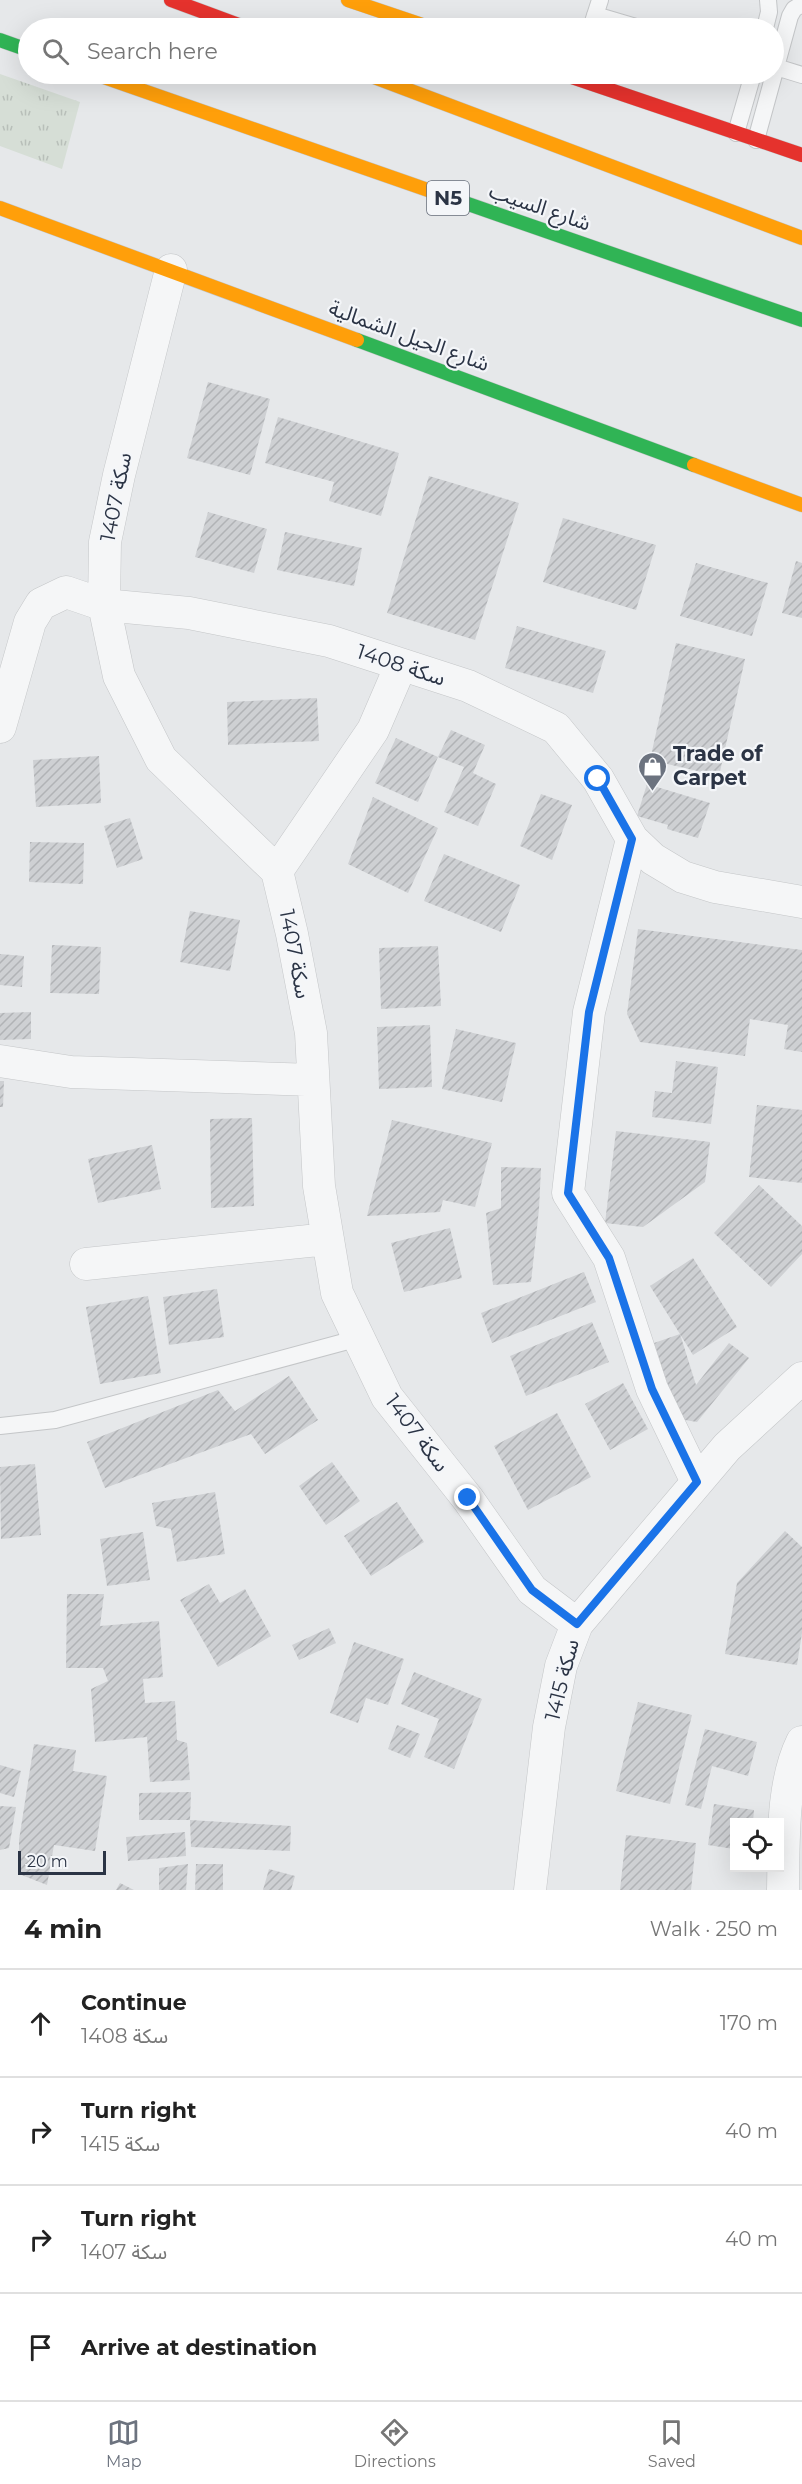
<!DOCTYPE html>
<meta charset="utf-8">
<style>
:root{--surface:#fff;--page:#f6f6f6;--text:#222;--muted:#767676;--line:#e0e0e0;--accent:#6c737f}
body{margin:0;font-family:Montserrat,"Noto Sans Arabic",sans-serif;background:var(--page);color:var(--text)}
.controls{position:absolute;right:18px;bottom:18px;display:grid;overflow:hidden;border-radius:0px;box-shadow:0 6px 24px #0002}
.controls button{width:54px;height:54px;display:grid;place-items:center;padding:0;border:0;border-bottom:2px solid var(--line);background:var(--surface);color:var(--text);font:30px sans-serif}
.scale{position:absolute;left:18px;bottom:15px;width:88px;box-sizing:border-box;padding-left:6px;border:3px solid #2b3445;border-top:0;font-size:16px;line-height:21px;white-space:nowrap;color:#2b3445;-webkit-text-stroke:4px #f4f6f9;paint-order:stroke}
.stop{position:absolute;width:18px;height:18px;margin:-14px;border:4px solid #1a73e8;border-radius:50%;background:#fff}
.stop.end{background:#1a73e8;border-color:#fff;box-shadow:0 2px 6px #0008}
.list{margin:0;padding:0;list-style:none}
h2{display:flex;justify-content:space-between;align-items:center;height:78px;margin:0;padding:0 24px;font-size:26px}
h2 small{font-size:20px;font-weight:400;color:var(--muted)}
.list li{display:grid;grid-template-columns:39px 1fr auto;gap:18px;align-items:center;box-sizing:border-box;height:108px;padding:0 24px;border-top:2px solid var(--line)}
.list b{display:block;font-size:22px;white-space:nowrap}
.list p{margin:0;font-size:20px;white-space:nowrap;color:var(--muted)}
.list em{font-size:20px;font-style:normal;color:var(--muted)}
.icon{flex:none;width:33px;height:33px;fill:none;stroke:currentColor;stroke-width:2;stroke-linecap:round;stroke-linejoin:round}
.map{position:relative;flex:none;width:802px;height:1890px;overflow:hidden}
.search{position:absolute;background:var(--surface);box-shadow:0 6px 24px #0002;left:18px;right:18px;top:18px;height:66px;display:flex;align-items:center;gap:15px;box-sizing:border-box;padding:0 21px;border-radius:33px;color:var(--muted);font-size:22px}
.sheet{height:510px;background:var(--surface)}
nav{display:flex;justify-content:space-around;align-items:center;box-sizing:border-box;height:84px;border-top:2px solid var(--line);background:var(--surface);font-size:16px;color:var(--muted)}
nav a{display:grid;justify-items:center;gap:3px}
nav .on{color:var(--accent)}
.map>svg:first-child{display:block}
.grass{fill:url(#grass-tufts)}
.building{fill:url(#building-hatch)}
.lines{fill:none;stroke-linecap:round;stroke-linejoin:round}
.lane-casing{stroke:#c4c6c8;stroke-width:18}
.street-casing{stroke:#c4c6c8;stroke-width:33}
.fast-casing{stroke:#c4c6c8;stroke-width:15}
.slow-casing{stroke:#c4c6c8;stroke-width:15}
.jam-casing{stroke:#c4c6c8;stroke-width:15}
.lane{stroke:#f5f6f7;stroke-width:16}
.street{stroke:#f5f6f7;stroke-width:32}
.fast{stroke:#30b455;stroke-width:14}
.slow{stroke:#ff9f0a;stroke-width:14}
.jam{stroke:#e5322d;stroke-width:14}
.route{stroke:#1a73e8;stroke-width:8}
.labels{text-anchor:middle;stroke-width:4.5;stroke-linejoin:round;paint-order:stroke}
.shield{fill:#f4f6f9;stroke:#676e7b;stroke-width:1.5}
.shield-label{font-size:20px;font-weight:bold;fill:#2b3445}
.street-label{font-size:21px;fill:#2b3445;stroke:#f4f6f9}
.poi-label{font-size:21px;font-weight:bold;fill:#2b3445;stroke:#f4f6f9;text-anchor:start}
</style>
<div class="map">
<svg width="802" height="1890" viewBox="0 0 802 1890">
<defs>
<pattern id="grass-tufts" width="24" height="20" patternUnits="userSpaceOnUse" patternTransform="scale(1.5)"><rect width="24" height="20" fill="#d6ded6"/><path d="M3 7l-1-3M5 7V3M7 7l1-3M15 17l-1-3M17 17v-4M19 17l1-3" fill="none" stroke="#b8bfb9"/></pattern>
<pattern id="building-hatch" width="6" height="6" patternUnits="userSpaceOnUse" patternTransform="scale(1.5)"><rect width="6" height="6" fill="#ced0d3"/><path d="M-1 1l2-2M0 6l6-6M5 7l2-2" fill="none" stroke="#b1b3b6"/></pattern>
</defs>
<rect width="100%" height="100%" fill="#e6e8ea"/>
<path class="grass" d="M0 74 80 102 62 169 0 146Z"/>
<path class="building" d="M208 382 270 399 250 475 187 458Z
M278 417 399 453 381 516 329 501 334 482 265 463Z
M429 476 519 503 475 640 387 613Z
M208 512 267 529 254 573 195 557Z
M563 518 656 545 636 610 543 582Z
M285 532 362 548 354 586 277 570Z
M796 561 802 563V618L782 613Z
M696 563 768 583 752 636 680 616Z
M517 626 606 651 593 693 505 668Z
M676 643 745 659 719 776 650 760Z
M317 698 319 741 228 745 227 702Z
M451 730 485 745 473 773 496 784 478 826 444 812 464 767 438 757 418 802 375 783 396 738 438 757Z
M99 756 101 803 36 807 33 760Z
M647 784 710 803 698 838 667 829 668 825 637 816Z
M541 794 572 805 552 860 520 846Z
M373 797 438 828 408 893 348 864Z
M130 818 143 859 117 868 104 826Z
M30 842 84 843 83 884 29 882Z
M444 854 520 885 501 932 424 901Z
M190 911 240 920 230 971 180 962Z
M638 929 802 950V1052L784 1049 788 1025 750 1019 745 1056 640 1042 627 1014Z
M52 945 101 947 99 994 50 993Z
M438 946 441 1006 381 1009 379 948Z
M0 954 24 956 22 987 0 985Z
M31 1012V1039L0 1040V1013Z
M430 1025 432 1087 379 1089 377 1027Z
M456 1029 516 1043 502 1102 442 1089Z
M676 1061 718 1067 711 1124 652 1117 655 1091 672 1093Z
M0 1081H4L3 1107H0Z
M757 1105 802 1110V1183L749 1177Z
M252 1118 254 1206 211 1208 210 1119Z
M392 1120 492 1143 475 1207 443 1200 440 1212 367 1216Z
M616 1131 710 1142 705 1182 643 1227 605 1223Z
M152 1145 161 1189 98 1203 88 1159Z
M501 1167 541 1168 539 1209 531 1282 493 1285 486 1213 501 1208Z
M759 1185 802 1226V1254L771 1287 714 1233Z
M450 1228 462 1278 404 1292 391 1243Z
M693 1258 737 1327 693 1355 650 1286Z
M584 1272 596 1302 492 1343 481 1313Z
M217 1289 224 1337 169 1345 163 1297Z
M148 1296 161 1373 100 1384 86 1307Z
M592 1322 609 1362 526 1396 510 1356Z
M680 1334 696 1385 729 1343 749 1358 697 1422 679 1419 654 1343Z
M289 1376 318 1420 265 1454 251 1434 105 1488 87 1442 218 1390 235 1411Z
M623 1383 648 1429 610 1450 585 1404Z
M557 1413 591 1477 528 1510 494 1446Z
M332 1462 360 1501 326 1525 299 1486Z
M35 1464 41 1535 1 1539 0 1467Z
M215 1492 225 1554 177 1562 171 1529 156 1526 152 1503Z
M397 1502 424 1542 371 1576 344 1536Z
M785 1531 802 1547V1633L797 1665 725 1654 737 1583Z
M143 1532 150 1580 107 1586 100 1539Z
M209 1584 220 1603 245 1589 271 1636 218 1667 180 1600Z
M67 1594H104L100 1626 159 1621 163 1677 143 1679 145 1703 175 1701 177 1740 187 1743 190 1780 150 1782 147 1737 95 1742 91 1689 108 1681 103 1668H66Z
M329 1628 336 1643 299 1660 292 1645Z
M354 1642 404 1659 388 1705 366 1698 358 1723 330 1713Z
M414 1672 482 1699 454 1769 424 1757 439 1719 401 1704Z
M638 1702 692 1715 670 1804 616 1791Z
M397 1725 420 1734 410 1758 388 1749Z
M705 1729 757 1742 748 1776 712 1766 701 1809 685 1805Z
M34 1744 76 1750 73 1771 107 1776 95 1851 54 1845 47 1885 19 1874V1840Z
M0 1765 21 1771 14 1797 0 1793Z
M191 1792 190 1820 291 1826 290 1851 191 1847 190 1820H139V1793Z
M714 1804 754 1810 753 1822H734V1849L708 1845Z
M0 1806 16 1807 9 1848 0 1850Z
M185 1832 186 1856 128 1861 126 1837Z
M626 1835 696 1843 691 1890H620Z
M188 1864 186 1890H159V1868Z
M196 1864H223V1890H195Z
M269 1869 295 1876 291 1890H263Z
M120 1883 134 1890H116Z"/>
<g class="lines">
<defs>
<path id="lane" d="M595 15 639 28
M591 28 600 0
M765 28 769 12 768 0
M776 67 802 75
M736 133 753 74
M756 140 790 16 794 9 802 4
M0 1426 55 1420 359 1338"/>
<path id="street" d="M171 270 119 475 105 542 104 605 119 676 161 759 277 871 292 934 311 1033 319 1186 337 1293 387 1397 468 1499 532 1590 577 1624
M0 727 30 622 41 604 66 592 104 605 189 613 329 641 468 686 556 728 598 779 632 839 653 859 683 877 715 887 802 902
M632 839 589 1012 568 1193 609 1258 652 1389 697 1482
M277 871 373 730 401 665
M0 1061 71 1072 313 1080
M86 1264 328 1239
M530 1890 549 1727 561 1666 577 1624 727 1447 802 1378
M783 1890C784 1843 781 1785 802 1742"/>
<path id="fast" d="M0 40 28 50
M448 197 802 320
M357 340 694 465"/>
<path id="slow" d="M348 0 431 28
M95 74 448 197
M366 74 802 238
M0 208 357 340
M694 465 802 505"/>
<path id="jam" d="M171 0 247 28
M563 74 802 155"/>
</defs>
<use href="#lane" class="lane-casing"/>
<use href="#street" class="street-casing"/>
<use href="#fast" class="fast-casing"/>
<use href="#slow" class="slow-casing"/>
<use href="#jam" class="jam-casing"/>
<use href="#lane" class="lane"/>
<use href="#street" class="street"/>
<use href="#fast" class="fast"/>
<use href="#slow" class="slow"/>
<use href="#jam" class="jam"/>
</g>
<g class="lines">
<path class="route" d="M468 1498 532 1590 577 1624 697 1482 652 1389 609 1258 568 1193 589 1012 632 839 598 779"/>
</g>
<defs>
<symbol id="shop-pin" viewBox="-11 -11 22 30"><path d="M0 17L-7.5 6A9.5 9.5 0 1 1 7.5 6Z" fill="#6c737f" stroke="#f4f6f9"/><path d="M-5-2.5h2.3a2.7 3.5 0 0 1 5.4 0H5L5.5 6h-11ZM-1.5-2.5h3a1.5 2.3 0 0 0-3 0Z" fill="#fff"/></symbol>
</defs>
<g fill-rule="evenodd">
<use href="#shop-pin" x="636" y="750" width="33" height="45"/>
</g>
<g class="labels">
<rect class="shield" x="427" y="181" width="42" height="34" rx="4.5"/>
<g class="shield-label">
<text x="448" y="205">N5</text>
</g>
<g class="street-label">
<text transform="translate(540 207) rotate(19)" y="7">شارع السيب</text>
<text transform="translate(409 336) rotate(20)" y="7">شارع الحيل الشمالية</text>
<text transform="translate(116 497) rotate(-79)" y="7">سكة 1407</text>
<text transform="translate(401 665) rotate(18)" y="7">سكة 1408</text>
<text transform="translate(295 954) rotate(79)" y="7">سكة 1407</text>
<text transform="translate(417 1433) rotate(53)" y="7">سكة 1407</text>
<text transform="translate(562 1680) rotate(-76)" y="7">سكة 1415</text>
</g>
<g class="poi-label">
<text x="673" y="761">Trade of<tspan x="673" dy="24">Carpet</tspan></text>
</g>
</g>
</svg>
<div class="controls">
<button><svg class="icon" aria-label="locate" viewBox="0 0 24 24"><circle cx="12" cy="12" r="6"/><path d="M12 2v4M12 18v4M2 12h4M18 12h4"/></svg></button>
</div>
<div class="scale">20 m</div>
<div class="stop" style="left:598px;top:779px"></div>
<div class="stop end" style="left:468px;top:1498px"></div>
<div class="search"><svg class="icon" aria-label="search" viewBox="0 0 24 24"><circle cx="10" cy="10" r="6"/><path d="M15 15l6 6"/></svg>Search here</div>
</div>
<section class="sheet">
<h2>4 min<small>Walk · 250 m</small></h2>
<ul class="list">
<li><svg class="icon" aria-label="ahead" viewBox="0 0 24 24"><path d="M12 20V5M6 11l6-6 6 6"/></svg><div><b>Continue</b><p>سكة 1408</p></div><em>170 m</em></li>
<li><svg class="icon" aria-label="right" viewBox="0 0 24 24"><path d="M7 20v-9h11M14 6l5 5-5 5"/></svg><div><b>Turn right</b><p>سكة 1415</p></div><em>40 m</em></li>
<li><svg class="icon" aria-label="right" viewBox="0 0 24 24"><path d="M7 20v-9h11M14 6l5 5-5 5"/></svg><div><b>Turn right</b><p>سكة 1407</p></div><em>40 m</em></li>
<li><svg class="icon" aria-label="arrive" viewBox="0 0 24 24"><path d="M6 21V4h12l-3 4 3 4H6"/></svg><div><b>Arrive at destination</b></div></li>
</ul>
</section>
<nav>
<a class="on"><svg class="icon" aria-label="map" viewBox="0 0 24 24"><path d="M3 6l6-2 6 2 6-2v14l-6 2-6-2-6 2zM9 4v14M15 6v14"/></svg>Map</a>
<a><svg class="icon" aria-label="directions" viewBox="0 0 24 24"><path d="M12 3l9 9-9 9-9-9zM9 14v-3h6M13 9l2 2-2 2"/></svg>Directions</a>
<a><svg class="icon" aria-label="saved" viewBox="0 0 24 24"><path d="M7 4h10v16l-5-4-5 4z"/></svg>Saved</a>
</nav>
